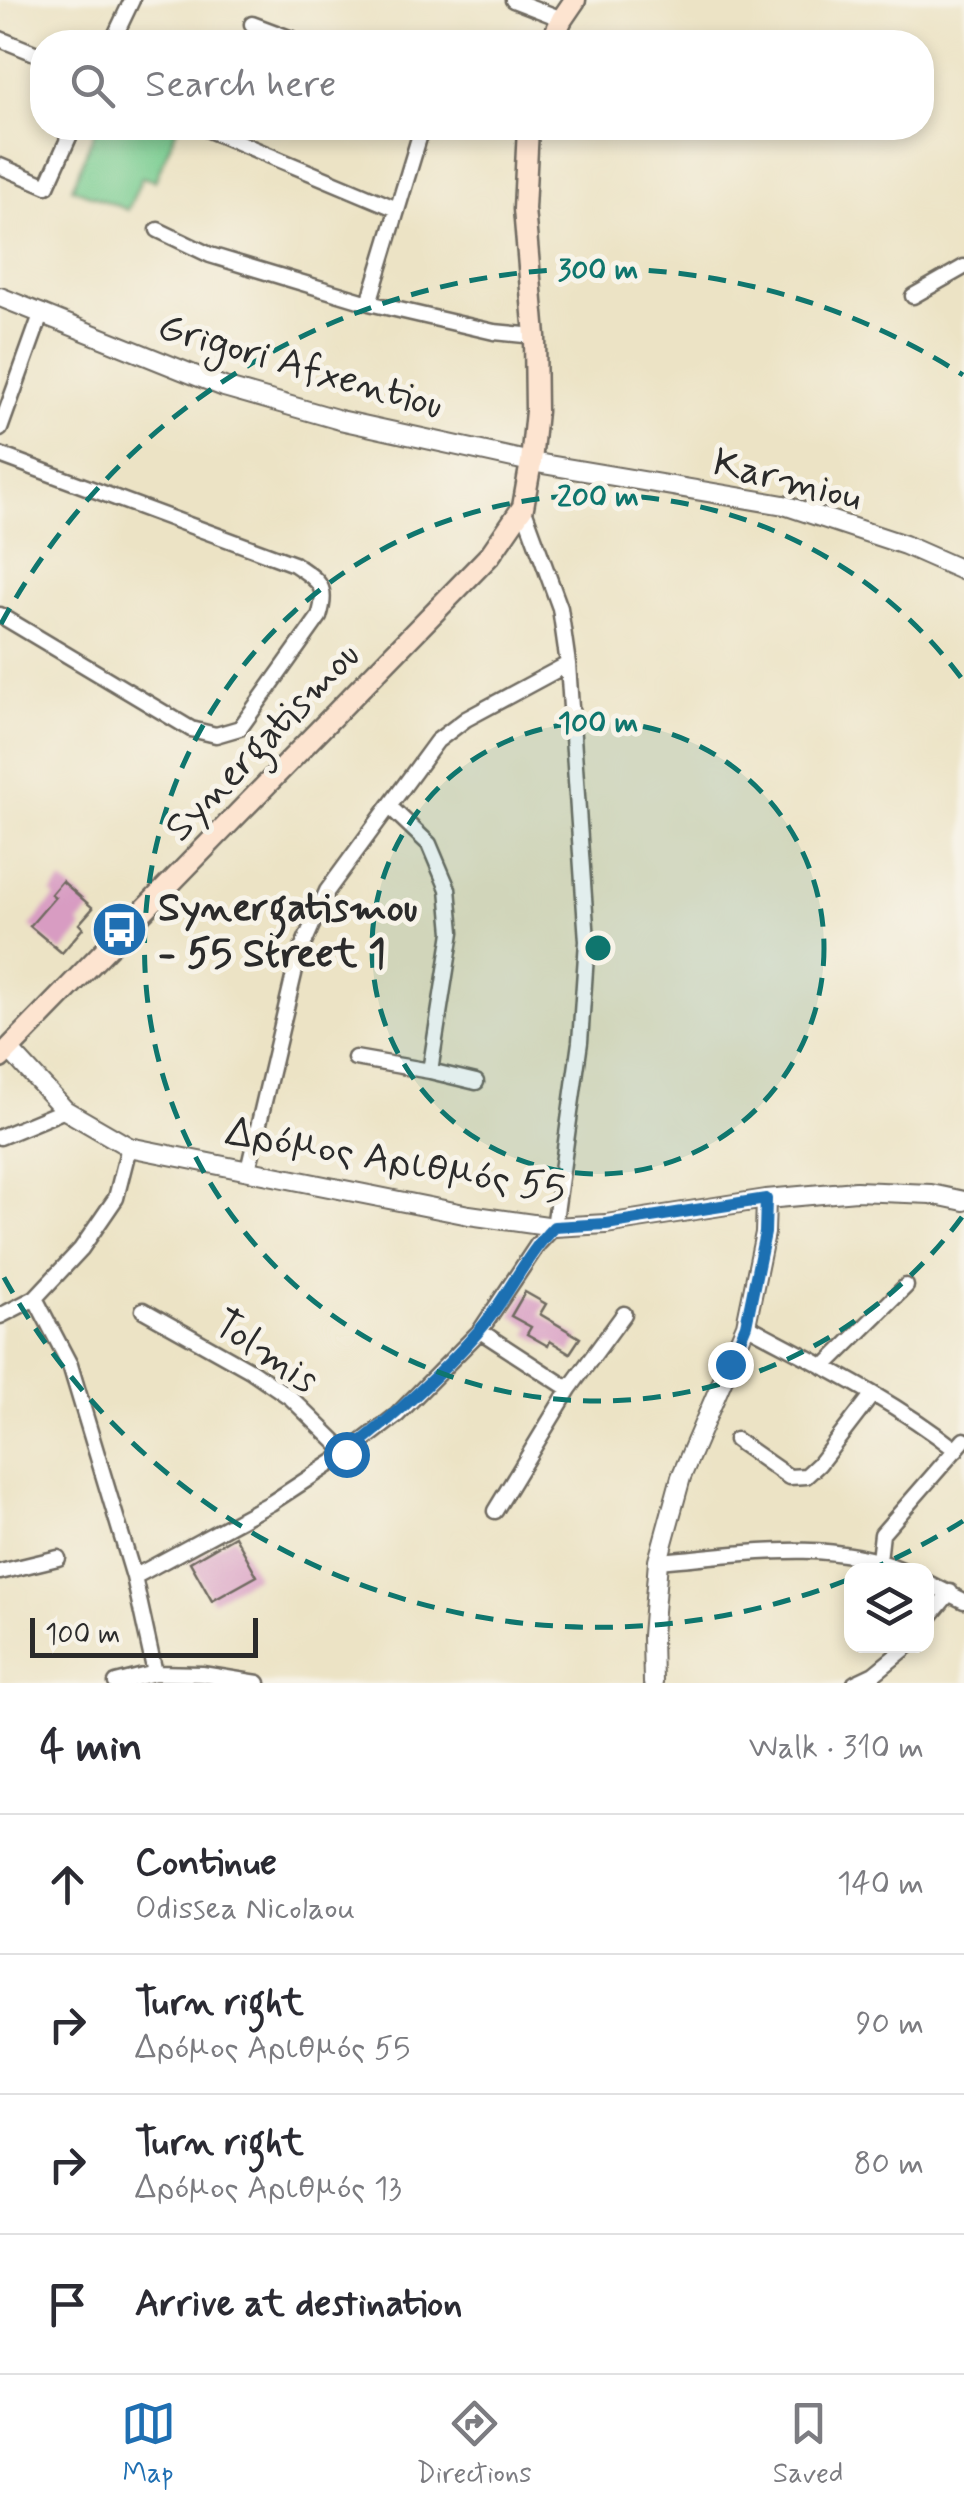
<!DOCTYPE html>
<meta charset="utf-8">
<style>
:root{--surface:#fff;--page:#f2f2f3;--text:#2b2b33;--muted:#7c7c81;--line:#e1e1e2;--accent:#1f6fb2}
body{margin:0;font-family:Mynerve,sans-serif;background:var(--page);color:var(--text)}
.controls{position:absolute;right:30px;bottom:30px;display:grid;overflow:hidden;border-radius:20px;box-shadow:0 5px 15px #0003}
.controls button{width:90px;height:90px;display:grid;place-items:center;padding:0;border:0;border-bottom:2px solid var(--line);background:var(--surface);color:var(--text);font:50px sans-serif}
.scale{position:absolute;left:30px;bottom:25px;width:228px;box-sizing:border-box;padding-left:10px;border:5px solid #2b2b2b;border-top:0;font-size:28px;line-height:35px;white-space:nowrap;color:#2b2b2b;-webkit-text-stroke:8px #f7f3e8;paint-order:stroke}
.stop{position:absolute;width:30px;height:30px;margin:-22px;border:8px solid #1f6fb2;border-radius:50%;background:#fff}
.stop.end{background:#1f6fb2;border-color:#fff;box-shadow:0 2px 10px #0008}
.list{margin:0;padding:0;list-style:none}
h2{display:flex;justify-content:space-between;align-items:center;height:130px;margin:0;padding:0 40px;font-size:42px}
h2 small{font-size:32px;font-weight:400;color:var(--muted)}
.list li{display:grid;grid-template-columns:65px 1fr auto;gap:30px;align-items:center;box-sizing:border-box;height:140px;padding:0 40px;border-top:2px solid var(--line)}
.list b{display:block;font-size:38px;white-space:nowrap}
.list p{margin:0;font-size:32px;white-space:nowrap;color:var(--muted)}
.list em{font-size:32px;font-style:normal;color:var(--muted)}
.icon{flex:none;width:55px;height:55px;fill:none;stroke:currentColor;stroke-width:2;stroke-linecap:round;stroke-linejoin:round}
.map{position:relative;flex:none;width:964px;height:1683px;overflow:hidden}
.search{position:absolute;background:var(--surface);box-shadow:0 5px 15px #0003;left:30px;right:30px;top:30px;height:110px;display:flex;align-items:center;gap:25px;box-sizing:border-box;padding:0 35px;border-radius:40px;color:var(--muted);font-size:38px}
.sheet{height:690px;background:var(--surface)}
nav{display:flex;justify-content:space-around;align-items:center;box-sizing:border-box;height:140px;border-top:2px solid var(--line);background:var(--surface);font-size:28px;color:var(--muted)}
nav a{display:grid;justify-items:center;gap:5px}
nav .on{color:var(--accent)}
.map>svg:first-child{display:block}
.green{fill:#77cc8f;stroke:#517c5d;stroke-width:2.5}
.building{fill:#d89cc2}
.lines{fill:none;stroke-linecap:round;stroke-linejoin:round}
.minor-casing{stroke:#6f6b61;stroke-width:19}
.tertiary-casing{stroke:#6f6b61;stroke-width:22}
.secondary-casing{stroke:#6f6b61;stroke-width:25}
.minor{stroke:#fff;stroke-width:14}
.tertiary{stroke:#fff;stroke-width:18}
.secondary{stroke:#fde4d0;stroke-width:20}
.route{stroke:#1f6fb2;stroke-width:12}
.ring{fill:none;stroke:#0f766e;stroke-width:5;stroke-dasharray:18 12}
.labels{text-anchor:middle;stroke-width:10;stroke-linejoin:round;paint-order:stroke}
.street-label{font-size:40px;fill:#2b2b2b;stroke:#f7f3e8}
.poi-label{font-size:40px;font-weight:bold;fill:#2b2b2b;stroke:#f7f3e8;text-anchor:start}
.centre{fill:#0f766e;stroke:#f7f3e8;stroke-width:5}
.ring-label{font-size:30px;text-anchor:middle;font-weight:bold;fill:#0f766e;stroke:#f7f3e8;stroke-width:10;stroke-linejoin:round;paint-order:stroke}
</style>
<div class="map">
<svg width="964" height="1683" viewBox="0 0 964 1683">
<rect width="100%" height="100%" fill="#f7f3e8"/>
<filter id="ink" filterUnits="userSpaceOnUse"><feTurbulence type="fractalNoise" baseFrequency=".01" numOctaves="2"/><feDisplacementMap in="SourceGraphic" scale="20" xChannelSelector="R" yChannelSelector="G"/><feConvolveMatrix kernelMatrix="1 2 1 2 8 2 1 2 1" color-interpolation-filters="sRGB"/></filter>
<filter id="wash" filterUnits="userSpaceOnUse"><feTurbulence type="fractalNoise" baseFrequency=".0048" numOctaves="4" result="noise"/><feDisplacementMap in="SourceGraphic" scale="40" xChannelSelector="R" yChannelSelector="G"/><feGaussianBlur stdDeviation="2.25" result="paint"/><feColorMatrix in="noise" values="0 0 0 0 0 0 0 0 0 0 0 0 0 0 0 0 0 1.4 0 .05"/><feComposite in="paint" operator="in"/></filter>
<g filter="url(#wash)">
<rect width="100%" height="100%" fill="#ece3c5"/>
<path class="green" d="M96 128H177L155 181 142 177 128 210 72 188Z"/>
<g id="blocks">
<path class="building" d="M62 881 93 908 79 924 83 928 62 953 30 926 55 897 51 894Z
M525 1292 546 1304 540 1314 580 1338 570 1353 550 1341 548 1346 527 1334 531 1327 511 1316Z
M235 1536 257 1576 212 1601 190 1562Z"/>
</g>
</g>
<g filter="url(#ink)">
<use href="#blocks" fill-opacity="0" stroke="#6f6b61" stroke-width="2.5"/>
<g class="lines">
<defs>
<path id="minor" d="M513 0 562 19
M252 24 300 42
M0 39 42 56
M112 42 132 0
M204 128 397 209
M0 166 47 186 73 128
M158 230 210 255 369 303 494 332 535 336
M913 296 964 267
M369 303 422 128
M0 429 42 312
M0 455 294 564C319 581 329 586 319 617L240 728 216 735 191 729 0 615
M389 806 429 844 448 889 452 932 430 1071
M355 1058 430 1071 476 1082
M0 1137 65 1110
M248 1170 298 957 327 891 437 741 466 719 568 664
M35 1298 70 1365 134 1577 155 1673
M143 1310 250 1370 291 1398 347 1453
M0 1316 35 1298 81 1249 116 1198 129 1147
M746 1325C817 1363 893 1400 956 1450
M480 1331 569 1389
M824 1367 906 1286
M736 1440 789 1477 806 1476 819 1464 872 1395
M495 1511 569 1389 624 1314
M879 1560 882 1534 964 1440
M658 1561C738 1555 826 1537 902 1570
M0 1572 58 1558
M134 1577 271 1503 347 1453 397 1415 480 1331 538 1244 554 1227 580 1042 587 941 568 664 560 608 523 507
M926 1582 964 1601
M926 1621 950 1592
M116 1683 155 1673 202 1674 258 1683
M855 1683 874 1674 908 1646"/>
<path id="tertiary" d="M0 297 224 387 340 420 531 462 784 505 905 545 964 571
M9 1049 65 1110 129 1147 469 1215 554 1227 606 1224 766 1199 856 1191 931 1194 964 1201
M653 1683 652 1636 658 1561 681 1477 746 1325 765 1233 766 1199"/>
<path id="secondary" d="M551 42 562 19 575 0
M0 1058 490 555 523 507 531 462 536 411 535 336 524 209 528 128"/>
</defs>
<use href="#minor" class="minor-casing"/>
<use href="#tertiary" class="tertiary-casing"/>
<use href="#secondary" class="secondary-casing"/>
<use href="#minor" class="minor"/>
<use href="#tertiary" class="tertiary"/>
<use href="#secondary" class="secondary"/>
</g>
</g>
<g class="lines" filter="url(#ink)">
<path class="route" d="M346 1454C393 1417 438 1378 477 1333 507 1300 523 1258 554 1227L606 1224 766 1199 765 1233 746 1325 730 1364"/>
</g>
<circle cx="598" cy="948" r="226" fill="#0f766e" fill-opacity=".12"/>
<g class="ring">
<circle cx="598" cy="948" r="226"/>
<path d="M962 1217A453 453 0 1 1 962 679"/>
<path d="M963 1521A679 679 0 0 1 874 1568M847 1580A679 679 0 0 1 1 1272M1 624A679 679 0 0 1 963 375"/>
</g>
<defs>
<symbol id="bus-disc" viewBox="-11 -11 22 22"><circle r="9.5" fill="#1f6fb2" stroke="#f7f3e8"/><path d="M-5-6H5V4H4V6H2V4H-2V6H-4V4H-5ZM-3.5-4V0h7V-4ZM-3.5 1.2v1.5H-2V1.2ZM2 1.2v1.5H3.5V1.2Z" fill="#fff"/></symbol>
</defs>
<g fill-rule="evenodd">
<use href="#bus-disc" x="88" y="898" width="63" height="63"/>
</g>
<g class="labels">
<g class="street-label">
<text transform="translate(301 364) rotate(16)" y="14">Grigori Afxentiou</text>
<text transform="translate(788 478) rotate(14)" y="14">Karmiou</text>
<text transform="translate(261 740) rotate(-46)" y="14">Synergatismou</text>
<text transform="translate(396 1159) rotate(10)" y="14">Δρόμος Αριθμός 55</text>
<text transform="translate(267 1350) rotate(34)" y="14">Tolmis</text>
</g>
<g class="poi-label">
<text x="158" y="920">Synergatismou<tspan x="158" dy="46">- 55 Street 1</tspan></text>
</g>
</g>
<circle cx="598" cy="948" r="15" class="centre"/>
<g class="ring-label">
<text x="598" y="279">300 m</text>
<text x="598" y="506">200 m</text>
<text x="598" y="732">100 m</text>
</g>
</svg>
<div class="controls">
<button><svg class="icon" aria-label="layers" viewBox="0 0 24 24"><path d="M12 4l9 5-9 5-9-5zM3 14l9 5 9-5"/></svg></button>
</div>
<div class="scale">100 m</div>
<div class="stop" style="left:346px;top:1454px"></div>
<div class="stop end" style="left:730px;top:1364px"></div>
<div class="search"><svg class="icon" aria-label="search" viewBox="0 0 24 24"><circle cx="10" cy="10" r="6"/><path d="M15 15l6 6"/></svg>Search here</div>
</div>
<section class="sheet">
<h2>4 min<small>Walk · 310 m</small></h2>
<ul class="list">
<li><svg class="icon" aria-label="ahead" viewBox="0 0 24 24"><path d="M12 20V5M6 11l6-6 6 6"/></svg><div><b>Continue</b><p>Odissea Nicolaou</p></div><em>140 m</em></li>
<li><svg class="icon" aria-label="right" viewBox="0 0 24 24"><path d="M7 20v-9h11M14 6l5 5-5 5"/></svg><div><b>Turn right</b><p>Δρόμος Αριθμός 55</p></div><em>90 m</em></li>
<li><svg class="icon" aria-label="right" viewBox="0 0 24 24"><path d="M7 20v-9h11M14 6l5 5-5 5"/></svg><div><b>Turn right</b><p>Δρόμος Αριθμός 13</p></div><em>80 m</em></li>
<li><svg class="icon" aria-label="arrive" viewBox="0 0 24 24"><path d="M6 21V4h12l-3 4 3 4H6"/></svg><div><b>Arrive at destination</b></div></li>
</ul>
</section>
<nav>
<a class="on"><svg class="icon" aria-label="map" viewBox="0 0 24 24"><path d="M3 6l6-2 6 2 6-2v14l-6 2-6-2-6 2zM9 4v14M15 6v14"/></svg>Map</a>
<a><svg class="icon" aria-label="directions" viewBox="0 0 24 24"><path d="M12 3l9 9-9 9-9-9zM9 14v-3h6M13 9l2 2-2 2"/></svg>Directions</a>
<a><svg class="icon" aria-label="saved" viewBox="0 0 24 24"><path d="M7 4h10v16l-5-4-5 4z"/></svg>Saved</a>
</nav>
